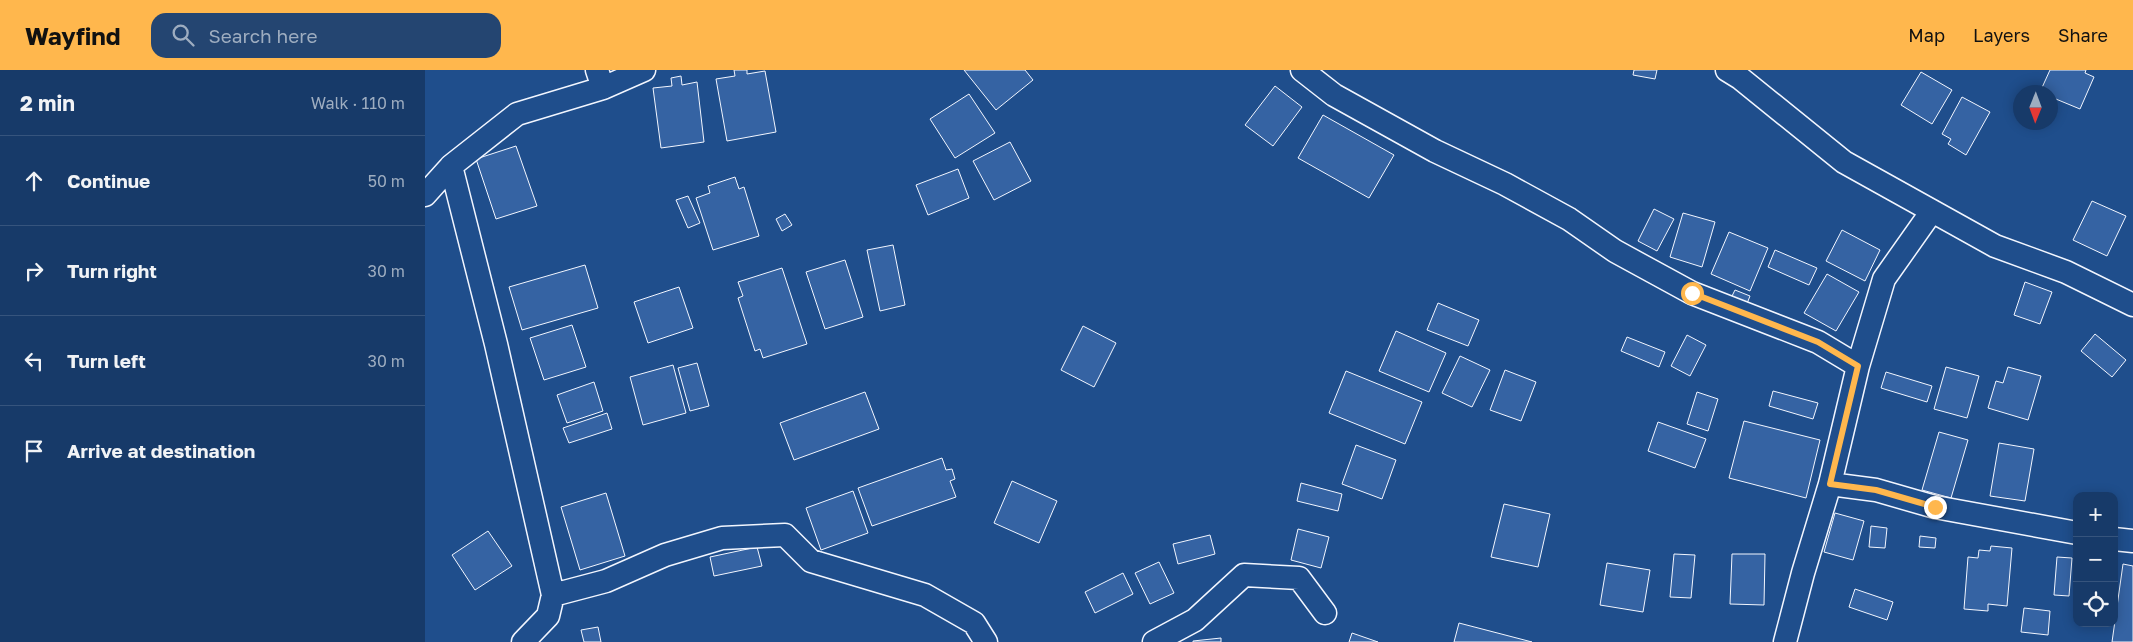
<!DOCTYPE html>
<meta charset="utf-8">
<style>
:root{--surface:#173a69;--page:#244571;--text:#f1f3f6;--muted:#9eadc0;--line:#36547d;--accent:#ffb74d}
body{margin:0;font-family:"Golos Text",sans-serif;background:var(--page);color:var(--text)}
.controls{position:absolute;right:15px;bottom:15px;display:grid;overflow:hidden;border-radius:10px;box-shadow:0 2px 12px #0003}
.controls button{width:45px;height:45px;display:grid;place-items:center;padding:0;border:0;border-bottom:1px solid var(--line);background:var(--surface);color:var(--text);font:25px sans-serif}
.compass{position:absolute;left:1588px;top:15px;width:45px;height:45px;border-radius:50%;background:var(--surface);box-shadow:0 2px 12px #0003;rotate:181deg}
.stop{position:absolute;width:15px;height:15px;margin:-11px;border:4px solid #ffb74d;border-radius:50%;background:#fff}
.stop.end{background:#ffb74d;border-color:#fff;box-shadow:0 1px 5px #0008}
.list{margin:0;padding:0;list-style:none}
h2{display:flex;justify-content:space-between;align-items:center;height:65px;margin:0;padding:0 20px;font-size:21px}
h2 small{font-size:16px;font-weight:400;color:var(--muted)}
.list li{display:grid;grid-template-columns:32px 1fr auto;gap:15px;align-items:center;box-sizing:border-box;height:90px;padding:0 20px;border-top:1px solid var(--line)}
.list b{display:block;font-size:19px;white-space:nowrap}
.list em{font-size:16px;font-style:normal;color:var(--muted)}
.icon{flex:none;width:28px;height:28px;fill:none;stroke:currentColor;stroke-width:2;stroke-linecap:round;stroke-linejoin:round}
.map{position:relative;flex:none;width:1708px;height:572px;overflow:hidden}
header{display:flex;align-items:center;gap:30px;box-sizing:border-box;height:70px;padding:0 25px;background:var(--accent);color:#111}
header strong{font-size:24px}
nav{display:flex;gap:28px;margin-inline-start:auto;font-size:18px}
.search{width:350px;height:45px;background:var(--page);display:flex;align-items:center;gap:12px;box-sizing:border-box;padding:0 18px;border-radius:15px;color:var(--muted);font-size:19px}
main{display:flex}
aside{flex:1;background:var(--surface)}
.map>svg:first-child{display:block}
.building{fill:#3563a3;stroke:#f2f6ff}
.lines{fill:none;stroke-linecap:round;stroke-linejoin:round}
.minor-casing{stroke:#f2f6ff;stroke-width:25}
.minor{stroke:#1f4e8c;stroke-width:22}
.route{stroke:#ffb74d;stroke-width:6}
</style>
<header>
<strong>Wayfind</strong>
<div class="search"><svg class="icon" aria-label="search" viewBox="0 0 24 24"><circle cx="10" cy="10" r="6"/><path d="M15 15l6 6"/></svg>Search here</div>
<nav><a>Map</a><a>Layers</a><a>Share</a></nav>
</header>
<main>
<aside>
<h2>2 min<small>Walk · 110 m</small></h2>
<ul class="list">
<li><svg class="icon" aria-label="ahead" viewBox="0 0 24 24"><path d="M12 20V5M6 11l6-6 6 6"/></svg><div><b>Continue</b></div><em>50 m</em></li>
<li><svg class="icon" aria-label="right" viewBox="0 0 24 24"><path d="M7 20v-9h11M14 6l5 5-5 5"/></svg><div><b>Turn right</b></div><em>30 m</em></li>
<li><svg class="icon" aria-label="left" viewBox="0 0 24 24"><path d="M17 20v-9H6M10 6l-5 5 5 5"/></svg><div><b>Turn left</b></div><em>30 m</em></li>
<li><svg class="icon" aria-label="arrive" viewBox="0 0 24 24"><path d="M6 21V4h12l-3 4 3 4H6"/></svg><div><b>Arrive at destination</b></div></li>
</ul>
</aside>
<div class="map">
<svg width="1708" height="572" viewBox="0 0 1708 572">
<rect width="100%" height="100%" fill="#1f4e8c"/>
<path class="building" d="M309 0H322V4L340 1 351 62 302 71 291 9 310 6Z
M539 0H600L608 10 571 40Z
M1209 0H1232L1230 9 1208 5Z
M1625 0H1661L1660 3 1669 7 1655 39 1626 27V22H1615Z
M1496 2 1527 20 1507 54 1476 35Z
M256 6 257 15 272 12 279 72 236 78 228 18 247 16 246 8Z
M850 16 877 37 848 76 820 55Z
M544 24 570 63 530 88 505 49Z
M1537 27 1565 42 1541 85 1523 74 1526 69 1517 64Z
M898 45 969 85 944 128 873 88Z
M585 72 606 111 569 130 548 91Z
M91 76 112 136 71 149 51 89Z
M533 99 544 128 503 145 491 115Z
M310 107 314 119 319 117 334 166 288 180 271 128 285 123 283 116Z
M263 126 275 153 263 158 251 130Z
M1667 131 1701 146 1682 186 1648 170Z
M1229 139 1249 149 1232 181 1213 171Z
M1258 143 1290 152 1277 197 1245 187Z
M360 144 367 155 357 161 351 149Z
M1417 160 1455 180 1440 211 1401 191Z
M1304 162 1343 178 1325 221 1286 204Z
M468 175 480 235 455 241 442 180Z
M1350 180 1392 198 1384 215 1343 197Z
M420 190 438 247 400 259 381 202Z
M160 195 173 238 97 260 84 217Z
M357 198 382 274 338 288 335 279 330 281 313 228 318 226 313 212Z
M1402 204 1434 222 1411 261 1379 243Z
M1600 212 1627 222 1615 254 1589 245Z
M254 217 268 258 223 273 209 232Z
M1310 220 1325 226 1321 236 1305 230Z
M1013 233 1054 250 1043 276 1002 260Z
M147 255 161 297 119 310 105 268Z
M658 256 691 273 669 317 636 300Z
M971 261 1021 283 1004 322 954 301Z
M1670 264 1701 290 1687 307 1656 281Z
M1262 265 1281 275 1265 306 1246 296Z
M1202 267 1240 282 1234 297 1196 281Z
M1035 286 1065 300 1047 337 1017 323Z
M272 293 284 336 265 341 253 298Z
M248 295 261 343 218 355 205 307Z
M1521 297 1554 306 1542 348 1509 339Z
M1583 297 1616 306 1603 350 1563 338 1571 311 1578 313Z
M1080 300 1111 312 1096 351 1065 340Z
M921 301 997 332 980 374 904 343Z
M1461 302 1507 316 1502 332 1456 318Z
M169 312 178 341 142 353 132 325Z
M1348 321 1393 333 1388 349 1344 336Z
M440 322 454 359 369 390 355 353Z
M1272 322 1293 329 1283 361 1262 354Z
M182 343 187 359 144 373 138 358Z
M1319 351 1395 370 1381 428 1304 408Z
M1233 352 1281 369 1270 398 1223 381Z
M1514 362 1543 370 1526 428 1497 420Z
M1574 373 1609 379 1600 431 1565 426Z
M931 375 971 390 957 429 917 414Z
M517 388 521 400 527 399 530 409 525 411 531 427 447 456 433 418Z
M587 411 632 431 614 473 569 453Z
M876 413 917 424 913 441 872 431Z
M428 421 443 463 396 480 381 438Z
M181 423 200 486 155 500 136 437Z
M1079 434 1125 444 1113 497 1066 487Z
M1410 443 1439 451 1428 490 1399 482Z
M1446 456 1462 458 1460 478 1444 477Z
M873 459 904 467 896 498 866 490Z
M63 461 87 496 50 520 27 485Z
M785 465 790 484 753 494 748 474Z
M1495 466 1511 468 1510 478 1494 477Z
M1566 476 1587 478 1582 536 1563 534V541L1539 539 1543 487 1553 488 1554 480 1565 481Z
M332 477 337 496 289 506 285 487Z
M1249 484 1270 485 1266 528 1245 527Z
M1307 484H1340L1339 535 1305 534Z
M1632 487 1647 488 1644 526 1629 525Z
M734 492 749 523 725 534 710 503Z
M1182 493 1225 500 1218 542 1175 535Z
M1698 494 1708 496V572H1687Z
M698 503 708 524 670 543 660 522Z
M1430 519 1468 532 1462 550 1424 537Z
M1599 538 1625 541 1623 565 1596 562Z
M1034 553 1107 572H1029Z
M173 557 176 572H159L156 560Z
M927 563 953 572H924Z
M796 568V572H768V571Z"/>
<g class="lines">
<defs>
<path id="minor" d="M877 0 909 25 1010 81 1080 114 1144 149 1190 181 1267 223 1393 272 1433 296
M1302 0 1315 8 1419 92 1570 176 1641 202 1708 235
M178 18 219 0
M0 125 26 96
M1405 414 1451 420 1510 437 1652 463
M1689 469 1708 471
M128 525 181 511 240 485 297 468 360 465 386 491 500 525 549 553 561 572
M98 572 123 546 128 525 71 274 26 96 92 44 178 18 172 0
M729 572 770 550 819 505 874 508 900 543
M1360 572 1378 503 1405 414 1433 296 1459 209 1507 141"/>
</defs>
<use href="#minor" class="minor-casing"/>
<use href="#minor" class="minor"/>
</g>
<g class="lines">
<path class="route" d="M1267 223 1393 272 1433 296 1405 414 1451 420 1510 437"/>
</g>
</svg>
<div class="controls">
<button>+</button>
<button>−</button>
<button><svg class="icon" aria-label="locate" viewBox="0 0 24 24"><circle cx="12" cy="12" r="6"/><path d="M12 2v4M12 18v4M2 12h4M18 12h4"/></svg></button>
</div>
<svg class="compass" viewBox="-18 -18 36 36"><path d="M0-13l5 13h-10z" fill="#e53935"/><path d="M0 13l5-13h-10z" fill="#9eadc0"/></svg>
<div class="stop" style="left:1267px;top:223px"></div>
<div class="stop end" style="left:1510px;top:437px"></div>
</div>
</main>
